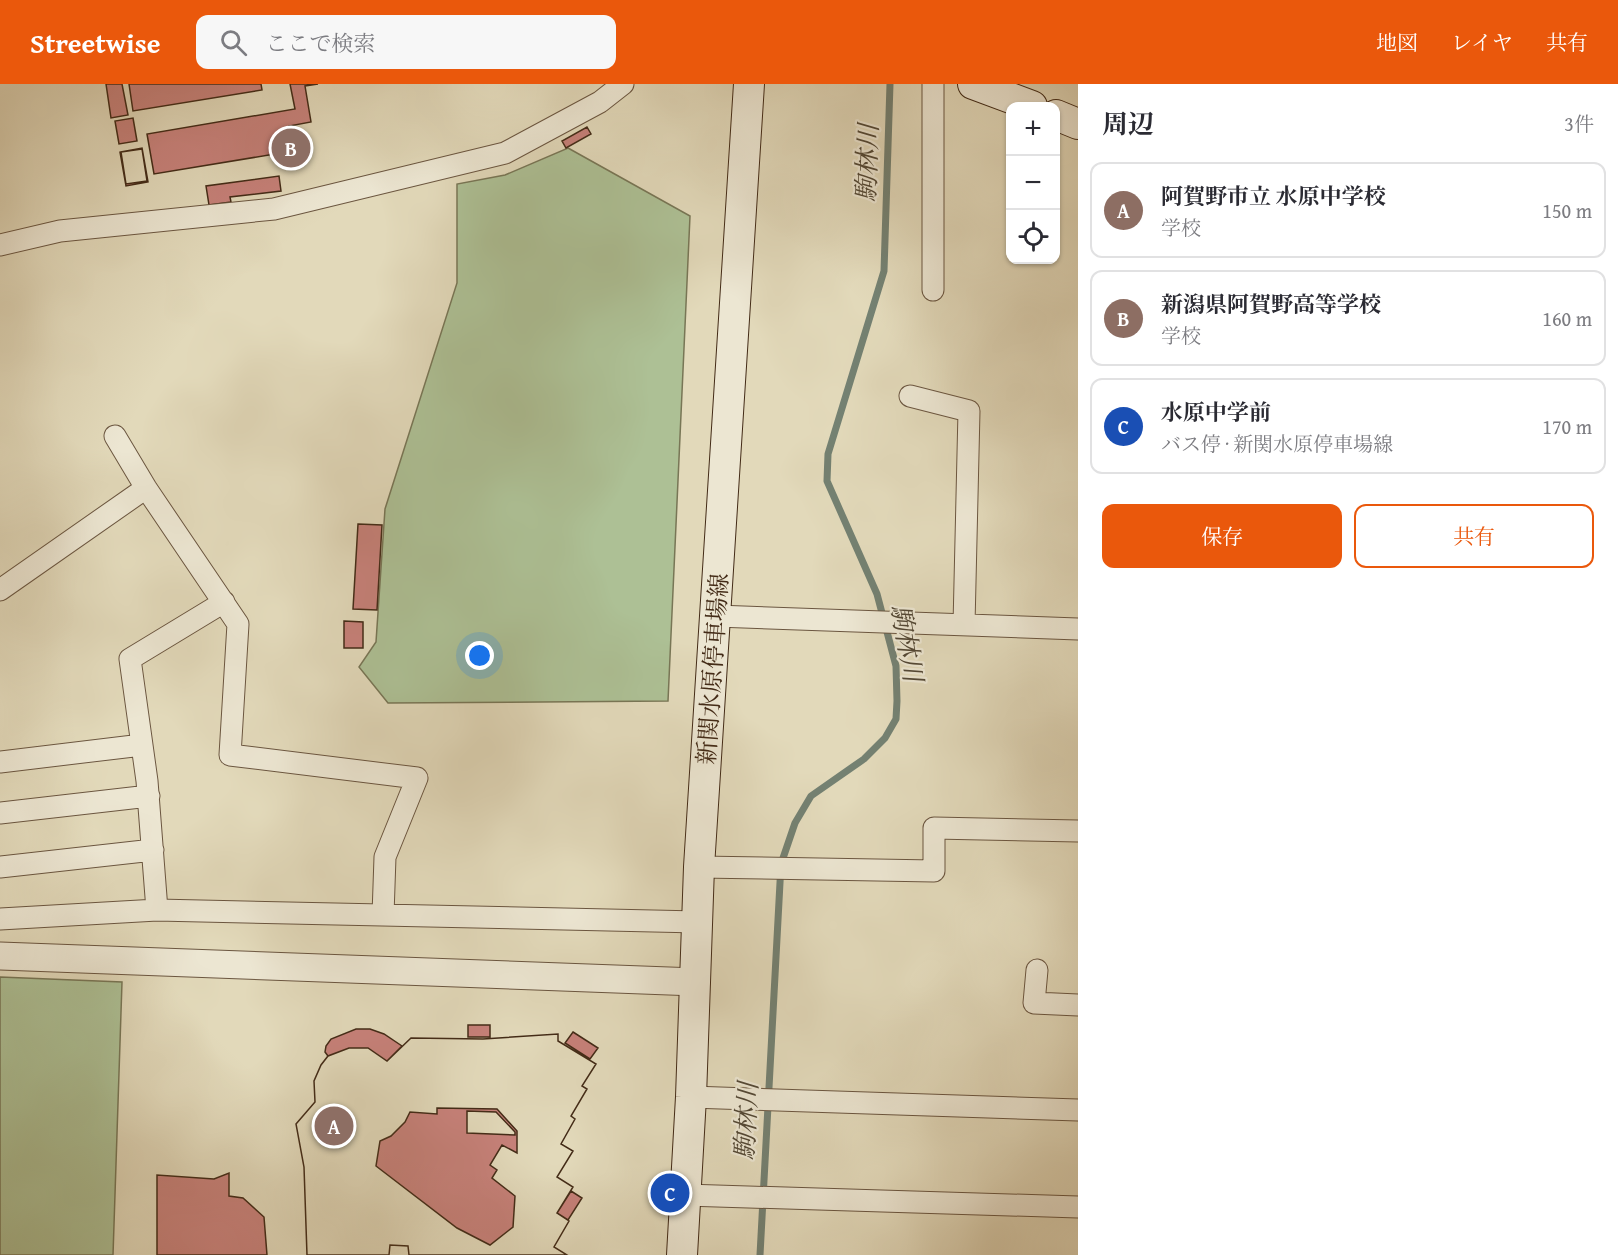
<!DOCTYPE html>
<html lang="ja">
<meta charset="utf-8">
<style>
:root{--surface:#fff;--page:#f7f7f7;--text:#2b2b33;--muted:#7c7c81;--line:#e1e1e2;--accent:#ea580c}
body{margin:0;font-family:"Gentium Book Plus","Noto Serif JP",serif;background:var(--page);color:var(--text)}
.controls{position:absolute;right:18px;top:18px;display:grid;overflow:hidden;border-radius:12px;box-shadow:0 2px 4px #0004}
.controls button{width:54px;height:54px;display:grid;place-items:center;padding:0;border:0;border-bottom:2px solid var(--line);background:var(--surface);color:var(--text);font:30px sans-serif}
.you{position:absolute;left:480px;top:572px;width:21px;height:21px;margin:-15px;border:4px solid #fff;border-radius:50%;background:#1a73e8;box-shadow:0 0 0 9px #1a73e833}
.badge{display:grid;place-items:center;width:39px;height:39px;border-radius:50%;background:var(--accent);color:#fff;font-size:20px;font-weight:700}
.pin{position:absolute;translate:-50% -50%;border:3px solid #fff;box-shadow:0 2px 6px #0006}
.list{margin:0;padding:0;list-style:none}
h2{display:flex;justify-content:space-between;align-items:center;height:78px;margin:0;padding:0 24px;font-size:26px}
h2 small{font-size:20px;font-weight:400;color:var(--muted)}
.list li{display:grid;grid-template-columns:39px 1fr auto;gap:18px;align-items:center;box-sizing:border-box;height:96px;margin:0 12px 12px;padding:0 12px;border:2px solid var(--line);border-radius:12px}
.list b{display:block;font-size:22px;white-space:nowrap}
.list p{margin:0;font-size:20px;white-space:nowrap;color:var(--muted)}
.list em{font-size:20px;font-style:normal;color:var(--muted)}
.actions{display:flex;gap:12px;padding:18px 24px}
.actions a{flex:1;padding:14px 0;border:2px solid var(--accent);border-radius:12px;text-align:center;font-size:21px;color:var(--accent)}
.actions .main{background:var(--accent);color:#fff}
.icon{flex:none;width:33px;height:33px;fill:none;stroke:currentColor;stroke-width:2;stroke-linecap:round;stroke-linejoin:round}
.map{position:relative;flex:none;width:1078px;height:1171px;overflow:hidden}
header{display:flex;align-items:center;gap:36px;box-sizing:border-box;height:84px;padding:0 30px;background:var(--accent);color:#fff}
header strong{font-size:28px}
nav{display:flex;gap:33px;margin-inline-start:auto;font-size:21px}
.search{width:420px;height:54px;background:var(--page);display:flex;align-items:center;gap:15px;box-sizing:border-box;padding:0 21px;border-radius:12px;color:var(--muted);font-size:22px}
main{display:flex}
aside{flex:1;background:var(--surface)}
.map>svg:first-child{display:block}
.green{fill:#adc095;stroke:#787656;stroke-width:1.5}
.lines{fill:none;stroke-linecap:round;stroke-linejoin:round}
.stream{stroke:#748172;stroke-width:7}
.building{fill:#c7817a;stroke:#432b17;stroke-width:1.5;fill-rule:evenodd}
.minor-casing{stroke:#6b5640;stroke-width:23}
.tertiary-casing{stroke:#6b5640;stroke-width:29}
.secondary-casing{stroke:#432b17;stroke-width:32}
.minor{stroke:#ece6d2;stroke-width:21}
.tertiary{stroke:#ece6d2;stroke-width:27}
.secondary{stroke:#ece6d2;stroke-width:30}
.labels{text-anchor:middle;stroke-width:4.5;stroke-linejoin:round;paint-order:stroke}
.street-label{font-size:24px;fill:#432b17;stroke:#ece6d2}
.water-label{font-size:26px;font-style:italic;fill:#534835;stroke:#ece6d2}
</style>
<header>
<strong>Streetwise</strong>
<div class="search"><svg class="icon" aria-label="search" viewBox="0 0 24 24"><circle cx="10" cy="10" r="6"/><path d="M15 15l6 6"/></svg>ここで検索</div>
<nav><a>地図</a><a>レイヤ</a><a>共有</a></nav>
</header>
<main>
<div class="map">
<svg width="1078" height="1171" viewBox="0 0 1078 1171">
<rect width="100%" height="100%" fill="#e2d9ba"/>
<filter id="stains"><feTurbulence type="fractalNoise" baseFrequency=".00333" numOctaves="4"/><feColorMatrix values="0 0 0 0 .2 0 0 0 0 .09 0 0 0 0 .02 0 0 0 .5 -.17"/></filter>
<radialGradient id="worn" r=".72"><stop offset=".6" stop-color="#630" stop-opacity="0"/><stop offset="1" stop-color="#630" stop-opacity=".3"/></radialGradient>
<path class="green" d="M568 64 690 132 668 617 388 619 359 583 376 558 385 425 457 199V100L505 91Z
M0 893 122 898 113 1171H0Z"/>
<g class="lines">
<path class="stream" d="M760 1171 781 780 795 739 811 712 864 675 885 654 896 635 897 617 896 582 877 510 827 397 828 370 884 187 890 0"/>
</g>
<path class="building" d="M106 0H122L128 31 111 34Z
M129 0H261L262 6 133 27Z
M290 0H318L305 2 311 38 289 42 293 67 154 90 147 50 295 25Z
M133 34 137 57 119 60 115 37Z
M587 43 591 50 566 64 562 57Z
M142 64 148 98 126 102 120 68Z
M142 65 147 97 126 100 121 68Z
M279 92 281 107 230 113 231 118 209 121 206 102Z
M358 440 382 441 377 526 353 525Z
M344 537 363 538V564H344Z
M468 941H490V953H468Z
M356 945H370L384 950 402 962 387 977 368 964H349L328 972 325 968 326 962 331 955Z
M573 948 598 964 590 975 565 959Z
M558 950V957L596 980 582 1002 587 1005 571 1032 575 1035 561 1060 573 1067 557 1093 573 1103 557 1129 569 1137 554 1163 567 1171H409L408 1162 390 1161 389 1171H307L304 1083 296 1040 315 1018 314 997 321 981 328 972 349 964H368L387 977 411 954 483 955ZM437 1024 497 1025 517 1047V1069L502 1061 490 1081 497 1086 492 1094 515 1112 513 1143 490 1161 457 1144 376 1082 380 1057 391 1052 405 1038 410 1028 437 1030Z
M558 950V957L596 980 582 1002 587 1005 571 1032 575 1035 561 1060 573 1067 557 1093 573 1103 557 1129 569 1137 554 1163 567 1171H409L408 1162 390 1161 389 1171H307L304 1083 296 1040 315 1018 314 997 321 981 328 972 349 964H368L387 977 411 954 483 955Z
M467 1027 496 1028 515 1048V1051L467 1049Z
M229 1089V1112L243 1114 264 1133 267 1171H157V1091L214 1095Z
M571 1107 582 1114 568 1136 557 1129Z"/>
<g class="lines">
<defs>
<path id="minor" d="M0 161 60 147 274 125 505 69 600 18 623 0
M933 206V0
M910 312 969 327 964 541
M115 352 146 404 238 540 230 671 417 694 385 773 383 831
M0 506 146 404
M716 532 1078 545
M0 678 142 661
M0 729 149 712
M0 783 153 766
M699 783 934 787V744L1078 747
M157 826 147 697 130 575 224 518
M0 835 157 826 698 838
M1037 886 1034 919 1078 921
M691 1013 1078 1026
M685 1111 1078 1123"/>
<path id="tertiary" d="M0 872 696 898"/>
<path id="secondary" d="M973 0 1032 22
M1056 31 1078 40
M682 1171 691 1013 699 783 749 0"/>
</defs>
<use href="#minor" class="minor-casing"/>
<use href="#tertiary" class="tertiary-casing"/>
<use href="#secondary" class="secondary-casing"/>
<use href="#minor" class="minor"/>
<use href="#tertiary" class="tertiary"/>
<use href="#secondary" class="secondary"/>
</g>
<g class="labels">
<g class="street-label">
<text transform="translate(713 585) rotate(-86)" y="8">新関水原停車場線</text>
</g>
<g class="water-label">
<text transform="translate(867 79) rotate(-88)" y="9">駒林川</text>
<text transform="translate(907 559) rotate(80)" y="9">駒林川</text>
<text transform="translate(746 1037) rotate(-87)" y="9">駒林川</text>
</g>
</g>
<rect width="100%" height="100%" filter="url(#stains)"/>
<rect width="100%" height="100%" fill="url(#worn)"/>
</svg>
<div class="controls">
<button>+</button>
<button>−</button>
<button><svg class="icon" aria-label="locate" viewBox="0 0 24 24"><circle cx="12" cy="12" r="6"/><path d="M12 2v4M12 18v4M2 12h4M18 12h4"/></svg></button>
</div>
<div class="you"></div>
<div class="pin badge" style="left:334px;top:1042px;background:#8d6e63">A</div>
<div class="pin badge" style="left:291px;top:64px;background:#8d6e63">B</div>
<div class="pin badge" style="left:670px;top:1109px;background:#1a4fb4">C</div>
</div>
<aside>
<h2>周辺<small>3件</small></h2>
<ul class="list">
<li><span class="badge" style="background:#8d6e63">A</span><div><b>阿賀野市立 水原中学校</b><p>学校</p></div><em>150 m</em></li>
<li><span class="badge" style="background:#8d6e63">B</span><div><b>新潟県阿賀野高等学校</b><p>学校</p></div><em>160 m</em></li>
<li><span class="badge" style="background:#1a4fb4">C</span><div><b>水原中学前</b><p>バス停 · 新関水原停車場線</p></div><em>170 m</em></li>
</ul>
<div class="actions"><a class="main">保存</a><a>共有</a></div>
</aside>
</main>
